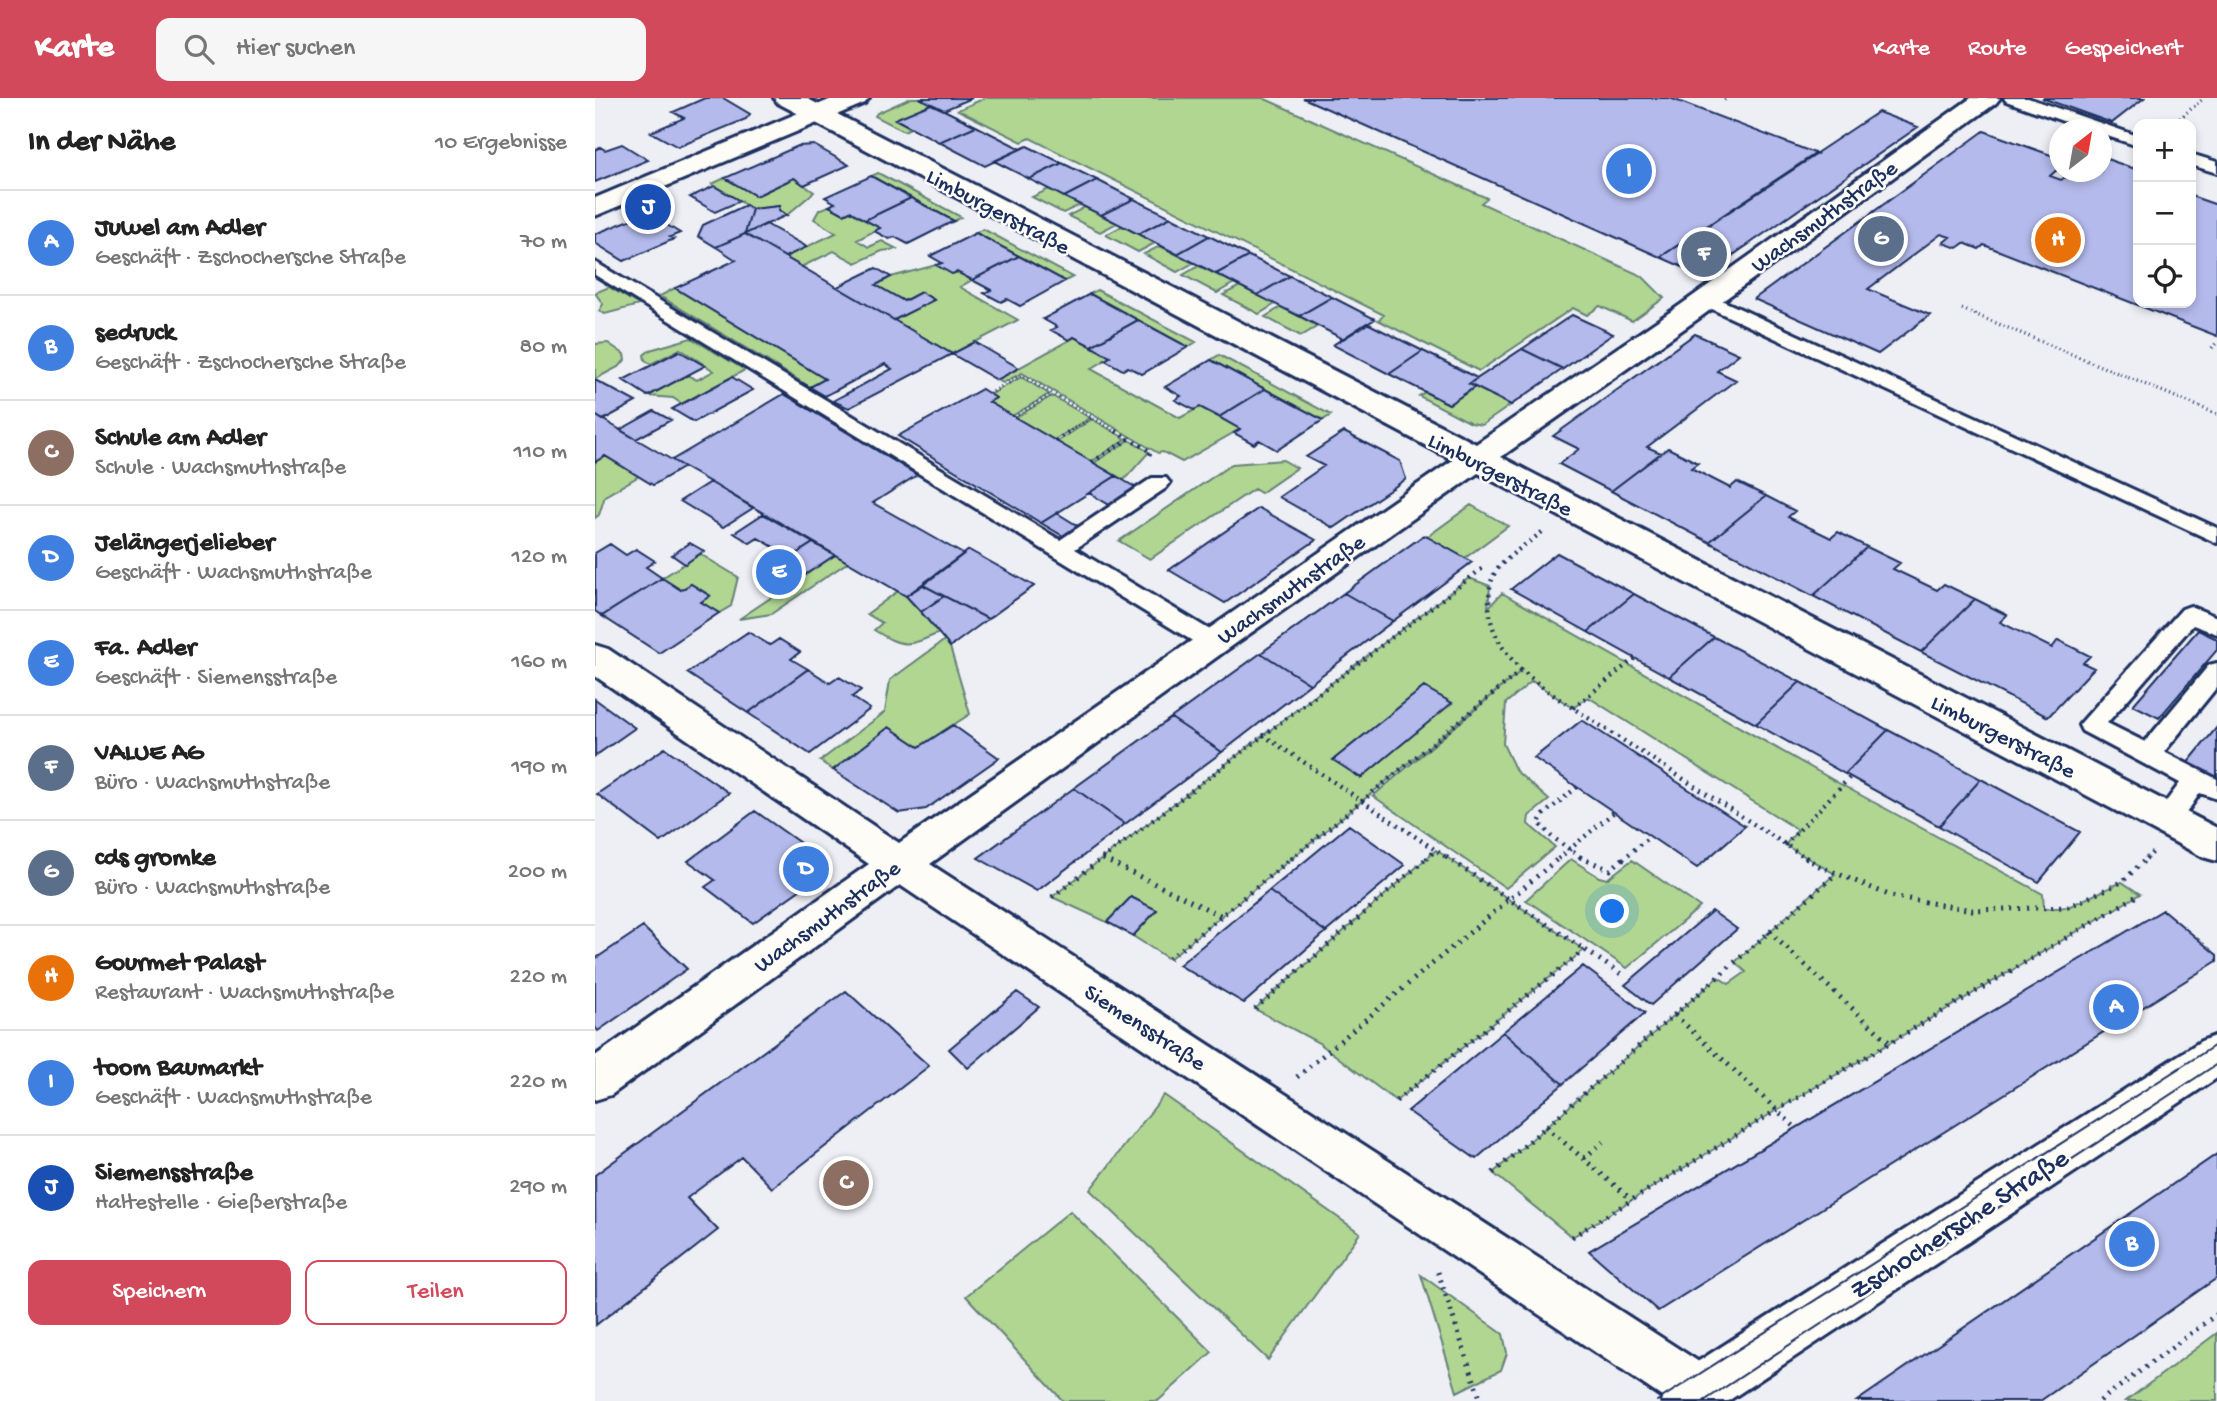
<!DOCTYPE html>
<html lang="de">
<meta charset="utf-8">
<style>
:root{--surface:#fff;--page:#f6f6f6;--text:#222;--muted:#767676;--line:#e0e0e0;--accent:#d1495b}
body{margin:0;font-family:"Gochi Hand",sans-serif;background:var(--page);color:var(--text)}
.controls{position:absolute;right:21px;top:21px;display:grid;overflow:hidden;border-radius:14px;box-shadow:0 4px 10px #0003}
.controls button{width:63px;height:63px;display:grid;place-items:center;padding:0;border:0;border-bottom:2px solid var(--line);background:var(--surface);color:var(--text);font:35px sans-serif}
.compass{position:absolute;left:1454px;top:21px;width:63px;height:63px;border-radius:50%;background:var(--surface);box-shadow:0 4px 10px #0003;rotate:31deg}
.you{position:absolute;left:1018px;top:814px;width:24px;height:24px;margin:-18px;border:5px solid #fff;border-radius:50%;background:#1a73e8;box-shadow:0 0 0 10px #1a73e833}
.badge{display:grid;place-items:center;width:46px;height:46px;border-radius:50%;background:var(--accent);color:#fff;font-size:23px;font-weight:700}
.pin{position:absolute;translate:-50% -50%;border:4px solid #fff;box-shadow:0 2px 7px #0006}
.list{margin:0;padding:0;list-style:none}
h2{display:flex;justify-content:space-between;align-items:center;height:91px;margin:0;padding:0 28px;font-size:30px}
h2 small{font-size:23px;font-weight:400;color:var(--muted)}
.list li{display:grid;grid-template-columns:46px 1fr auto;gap:21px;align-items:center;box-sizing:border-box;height:105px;padding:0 28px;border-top:2px solid var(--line)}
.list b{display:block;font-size:26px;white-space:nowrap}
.list p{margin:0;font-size:23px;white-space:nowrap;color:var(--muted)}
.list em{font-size:23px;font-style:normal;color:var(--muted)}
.actions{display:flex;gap:14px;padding:21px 28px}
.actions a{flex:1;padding:16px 0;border:2px solid var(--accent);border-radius:14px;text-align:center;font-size:24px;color:var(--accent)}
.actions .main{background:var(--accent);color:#fff}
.icon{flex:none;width:38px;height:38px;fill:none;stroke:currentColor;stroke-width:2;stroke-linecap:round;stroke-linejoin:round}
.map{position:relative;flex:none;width:1622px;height:1303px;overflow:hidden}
header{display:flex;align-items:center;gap:42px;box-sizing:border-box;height:98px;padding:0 35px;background:var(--accent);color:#fff}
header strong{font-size:33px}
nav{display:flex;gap:38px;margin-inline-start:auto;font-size:24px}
.search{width:490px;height:63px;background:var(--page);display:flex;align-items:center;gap:18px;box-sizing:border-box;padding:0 24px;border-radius:14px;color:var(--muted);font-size:26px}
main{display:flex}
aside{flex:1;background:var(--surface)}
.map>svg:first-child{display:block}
.green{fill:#b0d692;stroke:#668278;stroke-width:2}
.building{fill:#b4baeb;stroke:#1b2f5e;stroke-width:2}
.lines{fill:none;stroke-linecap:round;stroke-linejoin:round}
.lane-casing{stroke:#1b2f5e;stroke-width:6}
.street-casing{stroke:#1b2f5e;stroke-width:6}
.secondary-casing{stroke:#1b2f5e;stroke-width:6}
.path-far2{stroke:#1b2f5e;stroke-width:3.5;stroke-dasharray:1 3.5;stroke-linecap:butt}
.path-far1{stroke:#1b2f5e;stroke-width:4.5;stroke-dasharray:2 5;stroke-linecap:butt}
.path{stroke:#1b2f5e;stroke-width:5;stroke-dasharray:2 6;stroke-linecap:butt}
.lane{fill:#fdfcf7;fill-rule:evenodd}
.street{fill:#fdfcf7;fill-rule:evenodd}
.secondary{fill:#fdfcf7;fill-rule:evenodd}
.tram{stroke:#1b2f5e;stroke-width:2}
.labels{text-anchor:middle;stroke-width:5;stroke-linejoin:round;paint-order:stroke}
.street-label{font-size:23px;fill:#1b2f5e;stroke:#fdfcf7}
.near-street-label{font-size:28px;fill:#1b2f5e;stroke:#fdfcf7}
</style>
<header>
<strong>Karte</strong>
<div class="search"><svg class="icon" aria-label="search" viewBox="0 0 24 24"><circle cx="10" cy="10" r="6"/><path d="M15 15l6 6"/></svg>Hier suchen</div>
<nav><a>Karte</a><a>Route</a><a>Gespeichert</a></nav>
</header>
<main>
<aside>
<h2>In der Nähe<small>10 Ergebnisse</small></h2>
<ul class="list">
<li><span class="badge" style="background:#3f7fe0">A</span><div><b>Juwel am Adler</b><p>Geschäft · Zschochersche Straße</p></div><em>70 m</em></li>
<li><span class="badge" style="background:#3f7fe0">B</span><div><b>sedruck</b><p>Geschäft · Zschochersche Straße</p></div><em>80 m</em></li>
<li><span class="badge" style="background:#8d6e63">C</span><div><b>Schule am Adler</b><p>Schule · Wachsmuthstraße</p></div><em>110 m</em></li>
<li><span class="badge" style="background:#3f7fe0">D</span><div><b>Jelängerjelieber</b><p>Geschäft · Wachsmuthstraße</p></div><em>120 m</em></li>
<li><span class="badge" style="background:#3f7fe0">E</span><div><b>Fa. Adler</b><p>Geschäft · Siemensstraße</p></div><em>160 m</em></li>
<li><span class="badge" style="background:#5c6f8a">F</span><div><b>VALUE AG</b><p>Büro · Wachsmuthstraße</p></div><em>190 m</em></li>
<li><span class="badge" style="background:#5c6f8a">G</span><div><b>cds gromke</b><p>Büro · Wachsmuthstraße</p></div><em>200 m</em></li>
<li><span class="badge" style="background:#e8710a">H</span><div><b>Gourmet Palast</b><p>Restaurant · Wachsmuthstraße</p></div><em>220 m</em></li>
<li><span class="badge" style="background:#3f7fe0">I</span><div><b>toom Baumarkt</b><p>Geschäft · Wachsmuthstraße</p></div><em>220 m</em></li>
<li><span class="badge" style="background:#1a4fb4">J</span><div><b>Siemensstraße</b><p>Haltestelle · Gießerstraße</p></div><em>290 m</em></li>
</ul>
<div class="actions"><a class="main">Speichern</a><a>Teilen</a></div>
</aside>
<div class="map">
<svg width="1622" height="1303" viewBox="0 0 1622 1303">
<rect width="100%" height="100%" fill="#eeeff5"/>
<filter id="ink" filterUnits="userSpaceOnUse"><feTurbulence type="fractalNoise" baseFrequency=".0143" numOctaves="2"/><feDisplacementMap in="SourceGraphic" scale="14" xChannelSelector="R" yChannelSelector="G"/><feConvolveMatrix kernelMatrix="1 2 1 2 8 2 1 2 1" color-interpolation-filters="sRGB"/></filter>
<g filter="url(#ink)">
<path class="green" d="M316 0H324L336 6 300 21 316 30 309 33 280 18 282 15Z
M390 0H668L892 100 886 105 1047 178 1069 200 1037 223 1005 208 992 217 978 210 884 273 783 222 789 217 435 40 427 44 363 12Z
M283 75 366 119 359 123 276 78Z
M130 80 161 98 199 80 219 94 192 117 184 112V108L157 111 117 86Z
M454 91 485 107 468 115 437 99Z
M234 108 255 113 285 130 262 142 274 149 287 143 302 151 287 153 261 165 239 153 206 169 190 159 241 135 219 121 224 112Z
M490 109 522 125 505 134 473 118Z
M527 128 560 145 543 154 511 137Z
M388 131 478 179 470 183 381 135Z
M565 148 598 165 582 174 549 156Z
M341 167 357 176 362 174 377 182 365 189 423 222 357 256 299 222 338 201 326 194 309 203 281 187 296 179Z
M604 168 639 185 622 195 588 177Z
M645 188 680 206 664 216 628 197Z
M14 189 44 207 10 216 4 213 8 206 0 195Z
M80 190 230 281 215 289 65 198Z
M502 192 601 244 593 249 495 196Z
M686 209 723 228 706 238 670 219Z
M480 239 515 259 496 271 585 320 605 309 645 331 587 364 568 354 563 355 427 275 408 285 402 282Z
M96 240 150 272 87 306 78 300 53 298 92 277 102 282 119 273 85 251 56 266 50 262 49 257 55 252Z
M13 245 29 256 30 262 25 268 0 281V246Z
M624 257 736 317 728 322 616 262Z
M426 279 454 296 417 318 394 304 401 300 395 297Z
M880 289 916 307 887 327 876 325 824 298 830 294 854 306Z
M457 298 495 320 459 342 420 320Z
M497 321 531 341 496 364 462 344Z
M534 342 554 354 529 382 499 365Z
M10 358 44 378 10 398 4 417 0 420V364Z
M688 362 702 370 666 395 659 391 555 461 524 443 637 366Z
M876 407 913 428 870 460 832 439Z
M105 456 143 479 136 508 124 515 106 504 115 497 96 486 86 492 67 480Z
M240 457 253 464 176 516 144 521Z
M874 480 895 488 893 510 907 495 1247 687 1448 796 1449 811 1473 809 1527 784 1545 796 1182 1012 977 1139 898 1075 1123 879 1134 886 1151 874 1140 864 1240 776 1190 747 1203 732 993 599 978 610 937 583 911 605 908 646 921 673 954 702 934 718 933 726 960 749 911 790 778 698 927 572 574 861 538 838 561 813 536 799 512 824 457 799Z
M303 493 311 498 344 535C312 549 308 550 279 532L287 525 272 516Z
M350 542 355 549 375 616 324 649 294 630 238 672 225 663 290 614 295 582Z
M841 752 989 852 801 1003 724 945 660 911Z
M976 761 1004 779 1012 781 1037 762 1105 809 1032 870 931 802Z
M569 997 765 1135 673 1262 495 1092Z
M475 1113 617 1254 563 1303H468L371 1198Z
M826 1177 908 1236 912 1255 906 1272 862 1294Z
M1622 1235V1303H1531Z"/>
<path class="building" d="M110 0H128L155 16 151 21 83 49 56 34 89 20 78 14Z
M324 0H377L349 12Z
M708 0H1075L1222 56 1065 159Z
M1447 0H1549L1517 25Z
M336 6 349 12 381 28 344 44 300 21Z
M1283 14 1323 29 1108 178 1065 159Z
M381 28 426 51 390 68 344 44Z
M1389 33 1464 60V70L1455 78 1466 82 1477 74H1506V59L1543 72V205H1596V98L1622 107V238L1389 147 1384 151 1369 145 1362 150 1348 145 1355 139 1346 136 1273 191 1335 217 1283 256 1159 201Z
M27 46 53 62 0 84V52L5 49 10 52Z
M219 47 254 67 209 87 199 80 161 98 130 80 203 48Z
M432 48 467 65 434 81 399 63Z
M467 65 502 82 469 99 434 81Z
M276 78 316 100 270 122 255 113 249 116 234 108 240 105 230 99Z
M502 82 539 101 506 117 469 99Z
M119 88 145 103 120 114 95 99Z
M316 100 359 123 313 146 300 139 294 141 279 133 285 130 270 122Z
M539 101 576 119 543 136 506 117Z
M151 107 157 111 150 136 121 149 103 138 108 127Z
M185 108 184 112 192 117 150 136 157 111Z
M52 115 85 135 75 139 79 141 29 163 0 145V136Z
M576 119 614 138 582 156 543 136Z
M171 126 212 149 190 159 150 136Z
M381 135 424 158 377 182 362 174 357 176 341 167 347 165 335 158Z
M150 136 299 222 357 256 254 310 238 303 297 271 290 266 230 298 215 289 230 281 80 190 141 162 121 149Z
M614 138 654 158 621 176 582 156Z
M424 158 470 183 425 208 412 201 406 204 389 195 396 192 377 182Z
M654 158 695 178 662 197 621 176Z
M281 170 296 179 281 187 309 203 326 194 339 202 299 222 242 189Z
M695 178 737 199 704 218 662 197Z
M495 196 543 222 496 248 479 239 474 242 456 232 462 229 448 221Z
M737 199 780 221 748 241 704 218Z
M977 217 1018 236 968 271 927 251Z
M543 222 593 249 547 276 533 269 528 272 510 262 515 259 496 248Z
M772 225 828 253 794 276 738 247Z
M1100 236 1144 256 1122 273 1141 282 1052 349 1066 355 1016 393 964 366 984 351 958 338Z
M380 244 424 270 402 282 357 256Z
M927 251 968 271 916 307 874 286Z
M84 253 110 268 53 298 28 282Z
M828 253 882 280 874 286 880 289 854 306 794 276Z
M616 262 670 291 624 319 605 309 599 312 580 302 586 298 570 289Z
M137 279 158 292 99 324 77 311Z
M0 282 41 304 8 322 0 317Z
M208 285 230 298 211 309 189 296Z
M387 291 401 300 394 304 521 378 446 425 303 338Z
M670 291 728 322 682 352 664 342 659 346 639 335 645 331 624 319Z
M189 296 322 377 278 405 368 456 311 498 77 362Z
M59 313 76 322 41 341 25 332Z
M0 317 77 362 89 369 58 387 10 358 0 364Z
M749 334 805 363 811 381 739 430 684 399 729 368 711 359Z
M1073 350 1103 365 1096 370 1135 390 1142 384 1171 398 1114 444 1016 393Z
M521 378 545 392 518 409 494 395Z
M115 384 158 410 128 429 85 403Z
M1171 398 1200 413 1193 419 1236 440 1243 434 1272 449 1218 498 1114 444Z
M664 410 721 442 630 505 574 472Z
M462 415 483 428 468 438 446 425Z
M168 416 218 445 196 459 163 440 155 445 139 435Z
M829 437 877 464 798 523 749 495Z
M95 445 109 453 90 466 77 457Z
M218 445 240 457 193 488 171 475Z
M15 446 31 457 41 451 60 463 51 469 67 480 7 518 0 513V455Z
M1272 449 1305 465 1298 471 1342 492 1349 486 1380 501 1326 554 1218 498Z
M374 452 439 488 393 521 328 487Z
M962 455 1039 496 993 534 916 491Z
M67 480 86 492 96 486 115 498 106 504 124 515 64 555 7 518Z
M328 487 349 498 326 514 311 498Z
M749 495 798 523 715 586 666 555Z
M1039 496 1119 539 1074 579 993 534Z
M349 498 393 521 355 549 326 514Z
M1380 501 1412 517 1405 524 1457 550 1463 542 1495 558 1488 565 1499 570 1453 619 1326 554Z
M1603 532 1622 541V552L1564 620 1538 607Z
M153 534 175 547 184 541 205 554 196 561 213 571 153 615 92 575Z
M1119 539 1205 584 1161 626 1074 579Z
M666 555 715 586 627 654 576 620Z
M213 571 235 585 244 579 266 592 257 599 275 611 215 656 153 615Z
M1205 584 1293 632 1250 676 1161 626Z
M829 589 857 605 766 680 738 662Z
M0 601 40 630 0 658Z
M576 620 627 654 530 726 479 690Z
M987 622 1150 728 1102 770 939 660Z
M358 627 404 660 331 711 304 715 238 672 294 629 324 649Z
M1622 629V682L1591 667Z
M1293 632 1386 681 1344 728 1250 676Z
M70 650 134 695 66 744 2 696Z
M1386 681 1485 734 1444 784 1344 728Z
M479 690 530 726 442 793 383 760Z
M160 713 229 762 226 777 158 825 110 789 120 782 93 763Z
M754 727 810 767 731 834 674 793Z
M674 793 731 834 649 905 584 867Z
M536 799 562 812 538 838 512 824Z
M1568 812 1622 857V863L1063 1213 994 1153Z
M1117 813 1142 831 1056 907 1030 887Z
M48 829 92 871 3 933 0 929V861Z
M988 868 1050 915 968 986 908 934Z
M251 893 334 968 177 1090 147 1059 92 1100 123 1132 1 1227 0 1077Z
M422 894 444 909 373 970 354 951Z
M908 934 968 986 881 1061 813 1013Z
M1622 1056V1180L1445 1303H1262Z"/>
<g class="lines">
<defs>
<path id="lane" d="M1409 0H1433L1543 38V48L1506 36V32H1493L1411 3Z
M1596 56 1622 64V75L1596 67Z
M0 164 465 442 557 380H571L575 385 571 390 480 451 625 538 629 544 625 550 617 552 609 550 0 177Z
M1111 195 1622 430V445L1104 205 1102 201 1104 197Z
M1595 508 1622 519V536L1598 527 1512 625 1550 644 1614 567 1622 565V589L1569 654 1622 681V701L1605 695C1594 710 1583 734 1562 728L1558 721 1585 685 1487 633 1484 627 1587 511Z"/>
<path id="street" d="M179 0H211L881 346 1084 208 1376 0H1405L1401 5 1104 220 906 359 1622 730V763L1608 759 883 375 630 553 335 766 1121 1275 1129 1293 1125 1303H1073L305 787 16 997 0 1002V958L274 766 0 578V547L13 551 304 745 858 362 183 5Z"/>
<path id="secondary" d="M239 0H274L270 5 0 118V100Z
M1622 937V980L1133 1303H1067L1075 1285 1085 1275 1606 943Z"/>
</defs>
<use href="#lane" class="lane-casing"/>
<use href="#street" class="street-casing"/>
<use href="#secondary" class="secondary-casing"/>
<path class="path-far2" d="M1129 2 1132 0
M1578 26 1609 0
M1367 211 1622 316
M1617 250 1622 244
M394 296 426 277 524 335
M419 319 457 296
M472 335 498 319"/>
<path class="path-far1" d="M521 333 556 354 552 359
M460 343 475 333
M497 364 534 341
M947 434C932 446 913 457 901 473 895 482 894 494 894 505 894 552 935 581 970 605L1213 761
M978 610 1040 560
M668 637 854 761
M982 689 947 718 944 725 956 738 988 761
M1190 747 1255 679
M507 761 889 469
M696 761 927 572
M831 761 841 752
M963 761 1019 714
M1028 761 1055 738
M1551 761 1558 754"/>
<path class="path" d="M851 759 1029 878
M985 759 1015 772 1030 759
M1210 759 1222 767 1296 798 1377 812 1473 809 1527 784 1553 759
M508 761 627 818
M457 799 509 759
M1174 834 1295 945
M574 861 698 759
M660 911 833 759
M1080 917 1201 1030
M702 979 965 759
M801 1003 989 852
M951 1029 1037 1102
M989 1060 1008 1044
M898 1075 1241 776
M977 1139 1182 1012 1545 796
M843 1174 886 1303
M1505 1303 1622 1216"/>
<use href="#lane" class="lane"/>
<use href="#street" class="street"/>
<use href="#secondary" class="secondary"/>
<path class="tram" d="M1062 1303 1622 946
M1109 1303 1622 966"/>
</g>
</g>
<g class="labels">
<g class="street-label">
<text transform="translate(404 112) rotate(28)" y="8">Limburgerstraße</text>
<text transform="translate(1228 117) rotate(-36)" y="8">Wachsmuthstraße</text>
<text transform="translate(906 375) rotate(27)" y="8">Limburgerstraße</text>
<text transform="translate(695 490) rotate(-35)" y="8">Wachsmuthstraße</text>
<text transform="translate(1409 637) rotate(27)" y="8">Limburgerstraße</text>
<text transform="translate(231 817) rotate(-36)" y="8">Wachsmuthstraße</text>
<text transform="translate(551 928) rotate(33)" y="8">Siemensstraße</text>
</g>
<g class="near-street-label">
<text transform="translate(1363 1124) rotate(-33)" y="10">Zschochersche Straße</text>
</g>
</g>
</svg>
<div class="controls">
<button>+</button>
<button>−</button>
<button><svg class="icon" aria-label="locate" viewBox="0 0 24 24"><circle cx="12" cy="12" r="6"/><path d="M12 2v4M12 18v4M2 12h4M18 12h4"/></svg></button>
</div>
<svg class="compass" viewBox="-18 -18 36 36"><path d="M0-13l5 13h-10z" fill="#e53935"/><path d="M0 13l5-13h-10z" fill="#767676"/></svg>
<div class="you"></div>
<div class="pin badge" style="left:1521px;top:909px;background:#3f7fe0">A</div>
<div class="pin badge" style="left:1537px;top:1146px;background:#3f7fe0">B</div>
<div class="pin badge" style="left:251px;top:1085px;background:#8d6e63">C</div>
<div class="pin badge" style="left:211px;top:771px;background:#3f7fe0">D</div>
<div class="pin badge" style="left:184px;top:474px;background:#3f7fe0">E</div>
<div class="pin badge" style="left:1109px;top:156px;background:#5c6f8a">F</div>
<div class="pin badge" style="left:1286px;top:141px;background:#5c6f8a">G</div>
<div class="pin badge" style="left:1463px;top:142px;background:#e8710a">H</div>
<div class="pin badge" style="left:1034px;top:73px;background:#3f7fe0">I</div>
<div class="pin badge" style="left:53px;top:109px;background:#1a4fb4">J</div>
</div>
</main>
